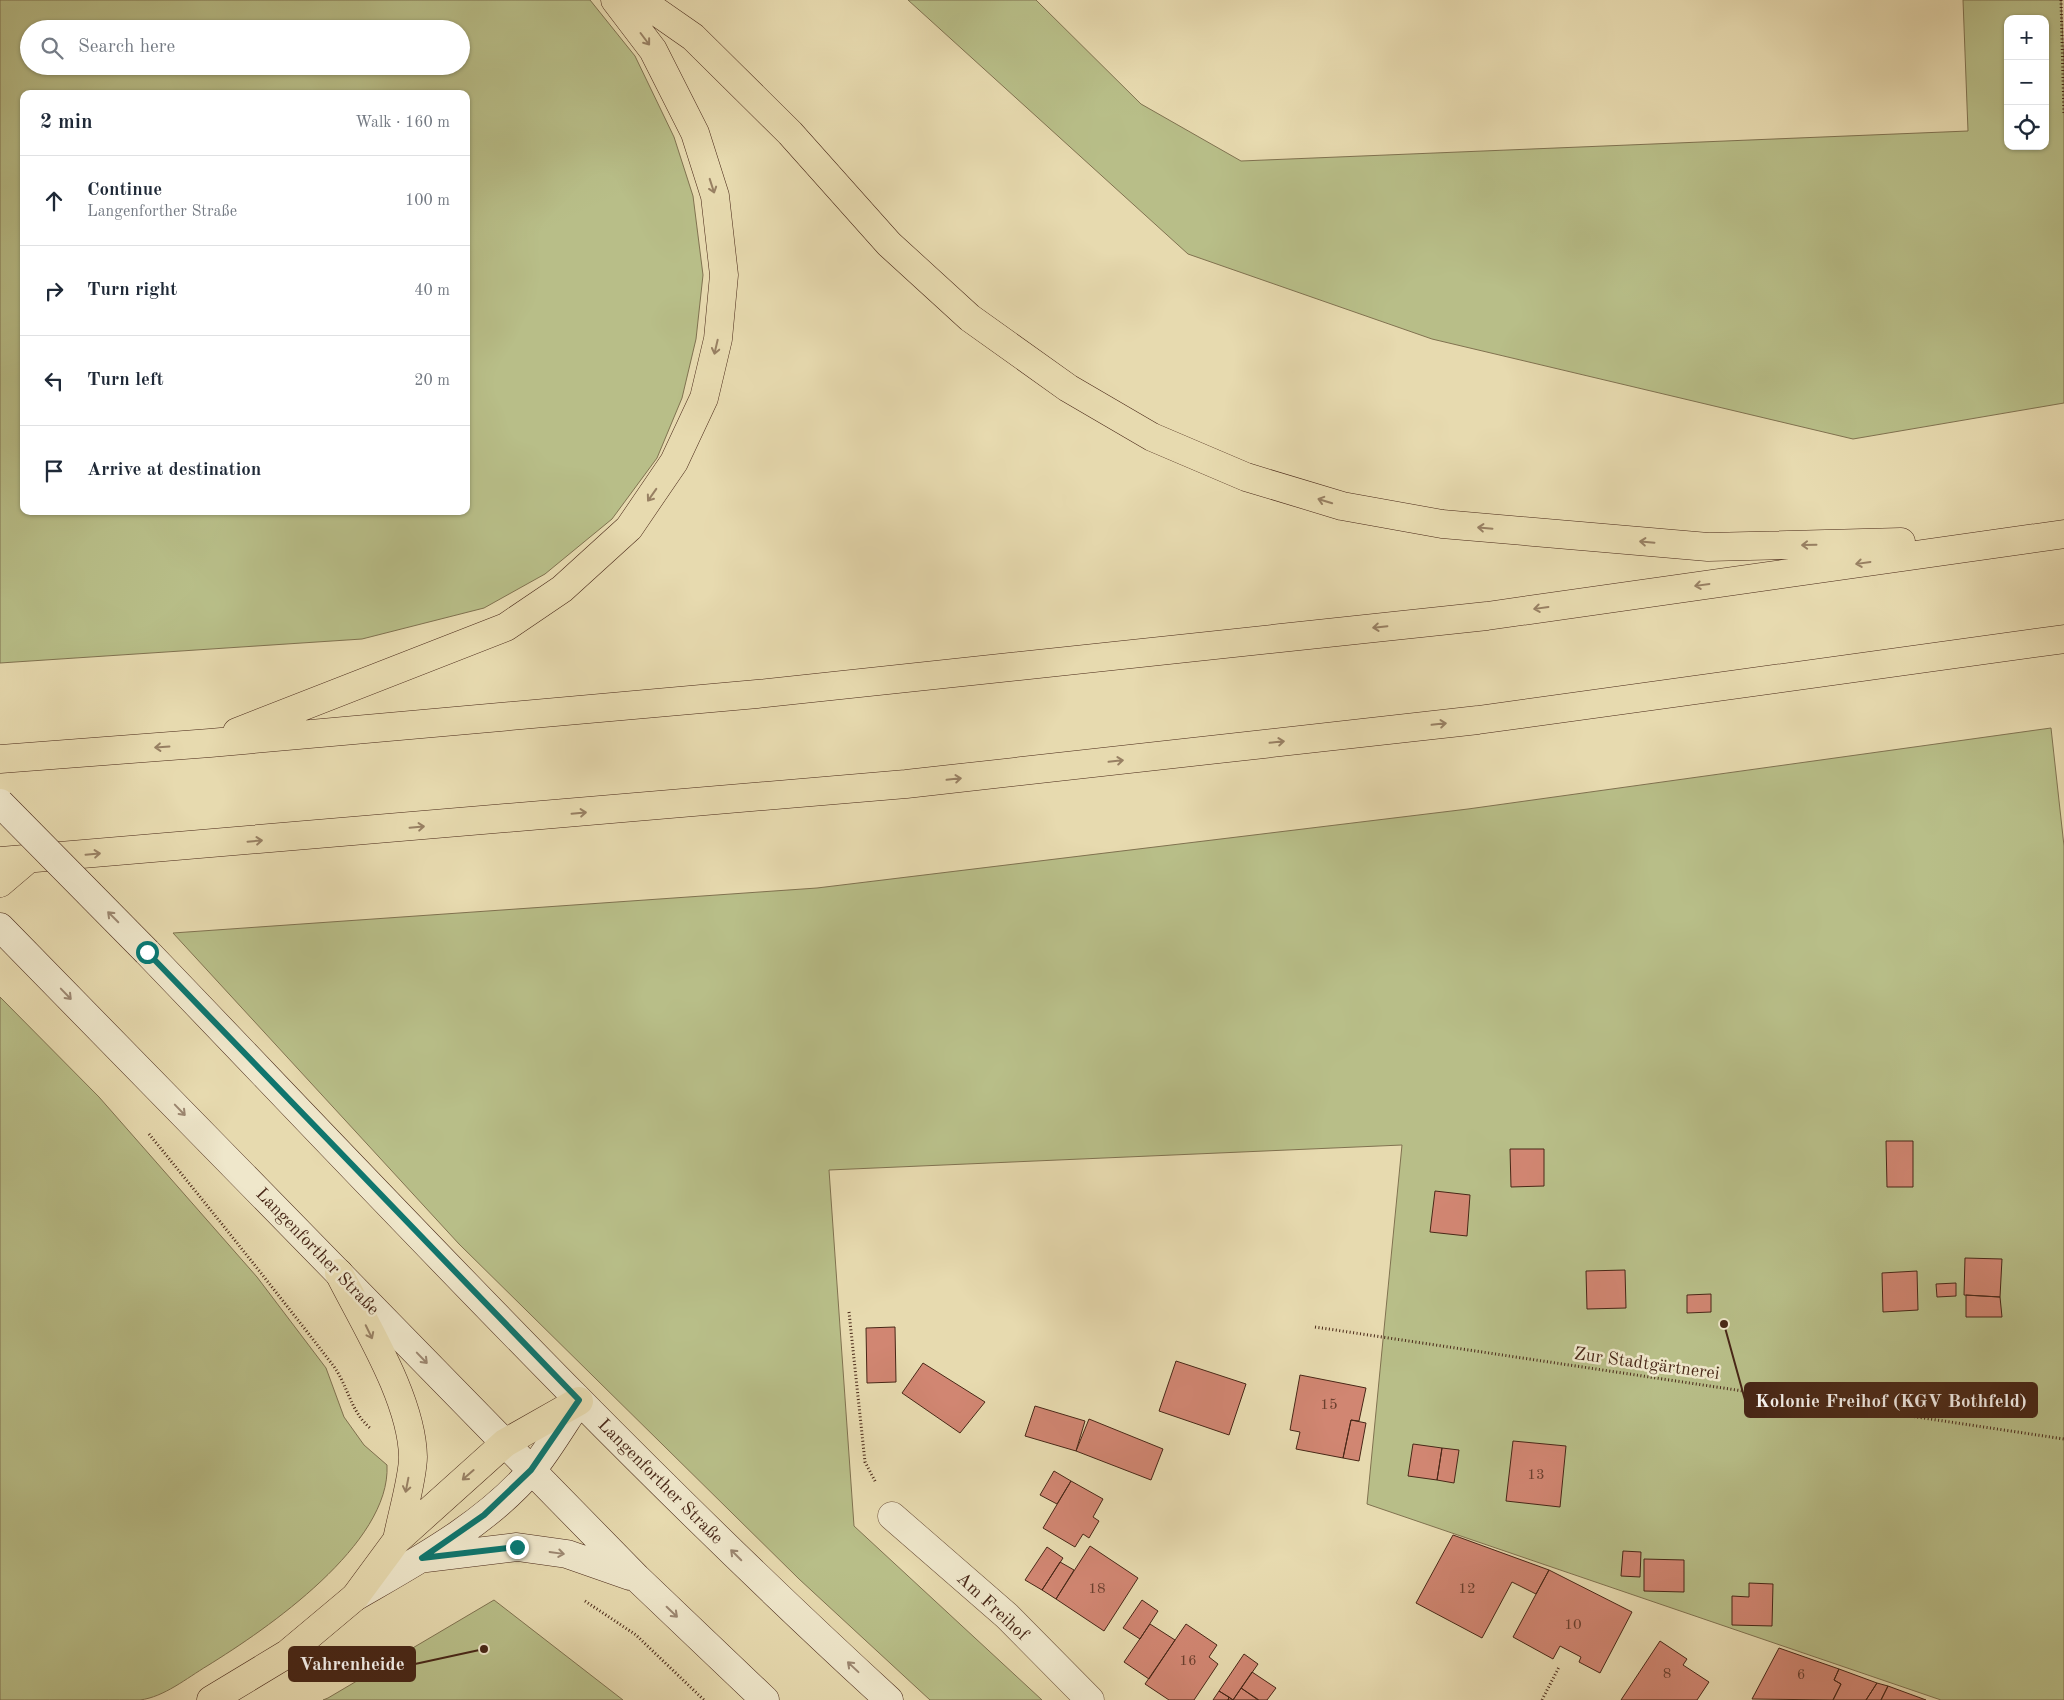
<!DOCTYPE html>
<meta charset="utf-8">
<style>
:root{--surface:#fff;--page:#f6f6f7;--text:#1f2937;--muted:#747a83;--line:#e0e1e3}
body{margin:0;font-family:"Old Standard TT",serif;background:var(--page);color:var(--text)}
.controls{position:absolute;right:15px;top:15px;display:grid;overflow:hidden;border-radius:10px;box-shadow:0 1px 4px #0004}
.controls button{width:45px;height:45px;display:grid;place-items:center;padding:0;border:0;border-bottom:1px solid var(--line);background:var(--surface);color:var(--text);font:25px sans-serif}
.stop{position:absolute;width:15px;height:15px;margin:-11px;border:4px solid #0f766e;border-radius:50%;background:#fff}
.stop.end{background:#0f766e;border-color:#fff;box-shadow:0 1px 5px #0008}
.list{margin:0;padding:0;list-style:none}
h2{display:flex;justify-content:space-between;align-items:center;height:65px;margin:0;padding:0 20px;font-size:21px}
h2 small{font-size:16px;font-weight:400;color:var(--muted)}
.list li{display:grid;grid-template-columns:32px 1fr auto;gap:15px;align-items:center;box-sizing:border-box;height:90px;padding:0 20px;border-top:1px solid var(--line)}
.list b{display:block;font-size:19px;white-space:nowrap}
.list p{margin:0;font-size:16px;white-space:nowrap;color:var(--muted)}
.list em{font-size:16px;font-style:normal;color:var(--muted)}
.icon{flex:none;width:28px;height:28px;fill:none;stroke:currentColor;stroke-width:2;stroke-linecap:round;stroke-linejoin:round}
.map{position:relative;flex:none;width:2064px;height:1700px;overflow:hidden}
.search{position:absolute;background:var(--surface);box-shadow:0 1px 4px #0004;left:20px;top:20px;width:450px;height:55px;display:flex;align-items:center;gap:12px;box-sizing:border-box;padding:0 18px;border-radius:28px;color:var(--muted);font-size:19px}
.panel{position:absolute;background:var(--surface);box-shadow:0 1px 4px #0004;left:20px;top:90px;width:450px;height:425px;border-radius:10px}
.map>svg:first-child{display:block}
.green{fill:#b8be88;stroke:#807250;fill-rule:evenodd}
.building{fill:#d18672;stroke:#482717}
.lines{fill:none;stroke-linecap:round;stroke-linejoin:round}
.street-casing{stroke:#70543d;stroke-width:29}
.secondary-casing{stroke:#482717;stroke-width:29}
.highway-casing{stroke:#482717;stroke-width:29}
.path{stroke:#482717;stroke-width:3;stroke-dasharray:1 2.5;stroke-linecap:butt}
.street{stroke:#efe7cb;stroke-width:28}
.secondary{stroke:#efe7cb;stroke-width:28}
.highway{stroke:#e7daaf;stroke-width:28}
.secondary-bridge-casing{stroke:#482717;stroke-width:29;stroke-linecap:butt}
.secondary-bridge{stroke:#efe7cb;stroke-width:28}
.oneway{stroke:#988063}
.oneway2{stroke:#9c8771}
.route{stroke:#0f766e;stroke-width:6}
.labels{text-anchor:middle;stroke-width:5;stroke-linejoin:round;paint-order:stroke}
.number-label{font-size:15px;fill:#6a3f2e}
.street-label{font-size:18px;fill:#482717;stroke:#efe7cb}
.leader{fill:none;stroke:#482717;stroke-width:2}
.callout-dot{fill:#482717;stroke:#efe7cb;stroke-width:2}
.callout{fill:#482717;stroke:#482717;stroke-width:2}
.callout-label{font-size:19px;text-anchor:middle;font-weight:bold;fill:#fff}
</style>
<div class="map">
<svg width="2064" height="1700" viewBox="0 0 2064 1700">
<rect width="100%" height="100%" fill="#e7daaf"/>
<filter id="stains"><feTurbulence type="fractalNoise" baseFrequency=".004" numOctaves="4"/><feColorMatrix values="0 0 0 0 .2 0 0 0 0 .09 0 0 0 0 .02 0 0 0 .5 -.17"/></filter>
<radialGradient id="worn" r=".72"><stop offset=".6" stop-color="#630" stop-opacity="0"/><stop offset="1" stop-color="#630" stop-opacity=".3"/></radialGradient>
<path class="green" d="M0 0H590L635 56 674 137 693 196 703 275 696 339 682 398 657 458 612 519 545 574 484 608 362 639 0 663ZM29 29H461V66H29ZM24 94H466V511H24Z
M908 0H1036L1141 104 1241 161 1968 131 1963 0H2061L2064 64V403L1853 439 1432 339 1188 254ZM2008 19H2045V146H2008Z
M2051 728 2064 846V1700H1941L1367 1504 1402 1145 829 1170 854 1526 1042 1700H930L799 1579 459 1244 173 933 817 888 1468 809Z
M0 997 99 1097 257 1277 326 1368 344 1417 364 1445 387 1465C391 1544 267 1629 207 1666 187 1678 164 1697 140 1700 127 1700 112 1700 98 1700 66 1700 33 1700 0 1700Z
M494 1600 623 1700H323L328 1698Z"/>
<path class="building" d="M1886 1141H1913V1187H1887Z
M1510 1149H1544V1186L1511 1187Z
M1435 1191 1470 1195 1467 1236 1430 1232Z
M1965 1258 2002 1259 2000 1297 1964 1295Z
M1625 1270 1626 1308 1587 1309 1586 1271Z
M1917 1271 1918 1310 1883 1312 1882 1273Z
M1956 1283V1296L1937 1297 1936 1284Z
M1711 1294V1312L1687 1313V1295Z
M1966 1295 2000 1297 2002 1317H1966Z
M895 1327 896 1382 867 1383 866 1328Z
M1176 1361 1246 1384 1229 1435 1159 1411Z
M923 1363 985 1402 960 1433 902 1393Z
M1300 1375 1366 1388 1359 1421 1351 1420 1343 1458 1296 1449 1300 1432 1290 1430Z
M1035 1406 1085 1421 1076 1451 1025 1436Z
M1089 1419 1163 1449 1151 1480 1076 1451Z
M1351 1420 1366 1423 1359 1461 1343 1458Z
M1513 1441 1566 1446 1560 1507 1506 1501Z
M1413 1444 1442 1448 1437 1480 1408 1476Z
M1442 1448 1459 1450 1454 1483 1437 1480Z
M1054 1471 1071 1481 1057 1504 1040 1495Z
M1071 1481 1103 1499 1093 1517 1099 1521 1089 1538 1083 1534 1075 1547 1043 1528Z
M1453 1535 1549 1570 1536 1594 1512 1582 1482 1638 1416 1603Z
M1090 1546 1138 1578 1104 1631 1056 1599Z
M1047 1547 1063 1558 1042 1590 1025 1580Z
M1623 1551 1641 1552 1640 1577 1621 1576Z
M1644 1559 1684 1560V1592L1644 1591Z
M1060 1562 1074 1570 1056 1599 1042 1590Z
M1549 1570 1632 1612 1600 1673 1579 1662 1581 1657 1560 1646 1553 1659 1513 1637Z
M1749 1583 1773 1584 1772 1626 1732 1625V1596L1749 1597Z
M1142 1600 1158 1611 1140 1639 1123 1628Z
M1150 1624 1175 1640 1149 1679 1124 1662Z
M1186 1624 1217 1645 1209 1657 1218 1664 1194 1700H1169L1145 1684Z
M1660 1641 1687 1659 1683 1665 1709 1682 1697 1700H1621Z
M1779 1648 1839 1669 1834 1680 1841 1684 1833 1700 1752 1699Z
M1244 1654 1258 1664 1233 1700 1219 1691Z
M1839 1669 1877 1683 1866 1700H1833L1841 1684 1834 1680Z
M1252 1672 1276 1688 1267 1700H1259L1241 1688Z
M1877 1683 1888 1686 1881 1700H1866Z
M1888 1686 1926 1700H1881Z
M1241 1688 1258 1700H1228L1229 1697 1233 1700Z
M1219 1691 1229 1697 1228 1700H1213Z"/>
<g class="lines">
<defs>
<path id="street" d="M892 1516 1007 1616 1090 1700"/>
<path id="secondary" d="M0 927 637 1578 765 1700
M147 952C390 1205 630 1463 889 1700
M426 1558 517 1547 567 1554 630 1576
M355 1597C417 1561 485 1525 532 1470 549 1449 564 1423 579 1401"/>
<path id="highway" d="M640 0 693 37 790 133 889 244 970 318 1068 388 1152 437 1246 477 1342 506 1442 524 1708 547 1901 542
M237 732 506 627 562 589 629 528 674 462 704 398 718 339 724 275 715 196 695 133 653 50 615 0
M0 759 210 743 757 694 1487 616 2064 534
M0 861 906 784 1478 720 2064 639
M0 883 27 860
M339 1273C365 1325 412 1399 413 1457 413 1478 401 1518 397 1540
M211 1700 287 1654 355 1597 397 1540 505 1443 579 1401"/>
</defs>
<use href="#street" class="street-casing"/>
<use href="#secondary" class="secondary-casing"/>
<use href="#highway" class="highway-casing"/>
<path class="path" d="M2061 0 2064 115
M149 1134C211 1210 272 1286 332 1364 349 1386 349 1410 371 1429
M849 1312 865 1462 876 1483
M1315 1327 2064 1439
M585 1601 636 1635 704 1700
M1542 1700 1559 1667"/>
<use href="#street" class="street"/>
<use href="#secondary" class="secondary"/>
<use href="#highway" class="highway"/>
<defs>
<path id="secondary-bridge" d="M0 803 147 952"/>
</defs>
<use href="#secondary-bridge" class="secondary-bridge-casing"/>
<use href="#secondary-bridge" class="secondary-bridge"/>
</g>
<defs><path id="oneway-shaft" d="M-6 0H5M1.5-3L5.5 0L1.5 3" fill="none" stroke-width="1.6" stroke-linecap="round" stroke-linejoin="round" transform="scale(1.25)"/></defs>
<g class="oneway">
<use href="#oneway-shaft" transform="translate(645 39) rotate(53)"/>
<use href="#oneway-shaft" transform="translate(712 186) rotate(72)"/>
<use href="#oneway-shaft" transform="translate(716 347) rotate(103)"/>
<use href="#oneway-shaft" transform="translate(652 495) rotate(125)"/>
<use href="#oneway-shaft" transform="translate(1325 501) rotate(-163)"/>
<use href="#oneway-shaft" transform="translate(1485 528) rotate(-175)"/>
<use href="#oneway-shaft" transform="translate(1647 542) rotate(-175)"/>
<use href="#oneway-shaft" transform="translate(1809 545) rotate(179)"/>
<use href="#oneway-shaft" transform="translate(1863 563) rotate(172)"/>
<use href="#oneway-shaft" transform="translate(1702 585) rotate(172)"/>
<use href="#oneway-shaft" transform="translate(1541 608) rotate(172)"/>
<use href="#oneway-shaft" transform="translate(1380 627) rotate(174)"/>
<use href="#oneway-shaft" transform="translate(1439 724) rotate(-6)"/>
<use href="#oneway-shaft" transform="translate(1277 742) rotate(-6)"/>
<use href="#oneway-shaft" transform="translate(162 747) rotate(176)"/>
<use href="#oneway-shaft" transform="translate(1116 761) rotate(-6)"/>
<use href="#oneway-shaft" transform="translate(954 779) rotate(-6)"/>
<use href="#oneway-shaft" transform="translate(579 813) rotate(-5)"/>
<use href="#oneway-shaft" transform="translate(417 827) rotate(-5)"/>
<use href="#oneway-shaft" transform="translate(255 841) rotate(-5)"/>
<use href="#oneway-shaft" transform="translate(93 854) rotate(-5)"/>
<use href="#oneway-shaft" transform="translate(369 1332) rotate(64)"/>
<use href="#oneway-shaft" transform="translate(468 1475) rotate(139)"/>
<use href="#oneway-shaft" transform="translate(407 1485) rotate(101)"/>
</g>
<g class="oneway2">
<use href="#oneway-shaft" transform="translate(113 917) rotate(-135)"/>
<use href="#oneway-shaft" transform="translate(66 994) rotate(46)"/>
<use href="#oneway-shaft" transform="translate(180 1110) rotate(46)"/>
<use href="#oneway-shaft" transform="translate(422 1358) rotate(46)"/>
<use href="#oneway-shaft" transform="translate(557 1553) rotate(8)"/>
<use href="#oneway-shaft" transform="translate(736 1555) rotate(-135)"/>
<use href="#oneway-shaft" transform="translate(672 1612) rotate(44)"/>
<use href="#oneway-shaft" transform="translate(853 1667) rotate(-137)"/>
</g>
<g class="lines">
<path class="route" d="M147 952 579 1400 531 1470 484 1515 422 1558 517 1547"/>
</g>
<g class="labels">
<g class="number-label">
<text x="1329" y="1409">15</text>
<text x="1536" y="1479">13</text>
<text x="1097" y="1593">18</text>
<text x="1467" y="1593">12</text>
<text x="1573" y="1629">10</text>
<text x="1188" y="1665">16</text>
<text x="1667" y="1678">8</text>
<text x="1801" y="1679">6</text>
</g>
<g class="street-label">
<text transform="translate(318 1251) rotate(46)" y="6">Langenforther Straße</text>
<text transform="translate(1647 1363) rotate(8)" y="6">Zur Stadtgärtnerei</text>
<text transform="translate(661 1481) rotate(45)" y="6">Langenforther Straße</text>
<text transform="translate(993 1606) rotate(43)" y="6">Am Freihof</text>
</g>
</g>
<path class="leader" d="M1724 1324L1745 1400M484 1649L415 1664"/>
<g class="callout-dot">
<circle cx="1724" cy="1324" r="5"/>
<circle cx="484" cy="1649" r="5"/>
</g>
<g class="callout">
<rect x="1745" y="1383" width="292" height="34" rx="5"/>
<rect x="289" y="1647" width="126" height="34" rx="5"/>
</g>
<g class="callout-label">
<text x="1891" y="1407">Kolonie Freihof (KGV Bothfeld)</text>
<text x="352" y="1670">Vahrenheide</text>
</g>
<rect width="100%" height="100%" filter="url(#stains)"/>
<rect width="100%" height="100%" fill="url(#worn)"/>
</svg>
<div class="controls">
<button>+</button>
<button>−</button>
<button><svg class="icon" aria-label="locate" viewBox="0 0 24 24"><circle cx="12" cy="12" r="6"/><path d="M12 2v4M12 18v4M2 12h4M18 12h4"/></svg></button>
</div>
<div class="stop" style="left:147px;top:952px"></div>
<div class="stop end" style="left:517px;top:1547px"></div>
<div class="search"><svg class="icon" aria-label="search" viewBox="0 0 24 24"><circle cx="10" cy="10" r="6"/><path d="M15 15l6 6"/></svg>Search here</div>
<section class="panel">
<h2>2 min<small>Walk · 160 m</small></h2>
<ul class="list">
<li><svg class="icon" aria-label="ahead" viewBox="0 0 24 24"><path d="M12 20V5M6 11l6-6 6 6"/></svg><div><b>Continue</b><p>Langenforther Straße</p></div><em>100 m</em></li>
<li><svg class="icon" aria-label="right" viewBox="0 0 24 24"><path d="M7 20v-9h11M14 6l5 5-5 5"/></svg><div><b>Turn right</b></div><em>40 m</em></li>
<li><svg class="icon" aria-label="left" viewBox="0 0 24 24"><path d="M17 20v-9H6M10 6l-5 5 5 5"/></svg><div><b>Turn left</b></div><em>20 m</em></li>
<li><svg class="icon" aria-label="arrive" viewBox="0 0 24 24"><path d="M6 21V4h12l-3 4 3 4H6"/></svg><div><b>Arrive at destination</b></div></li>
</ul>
</section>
</div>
